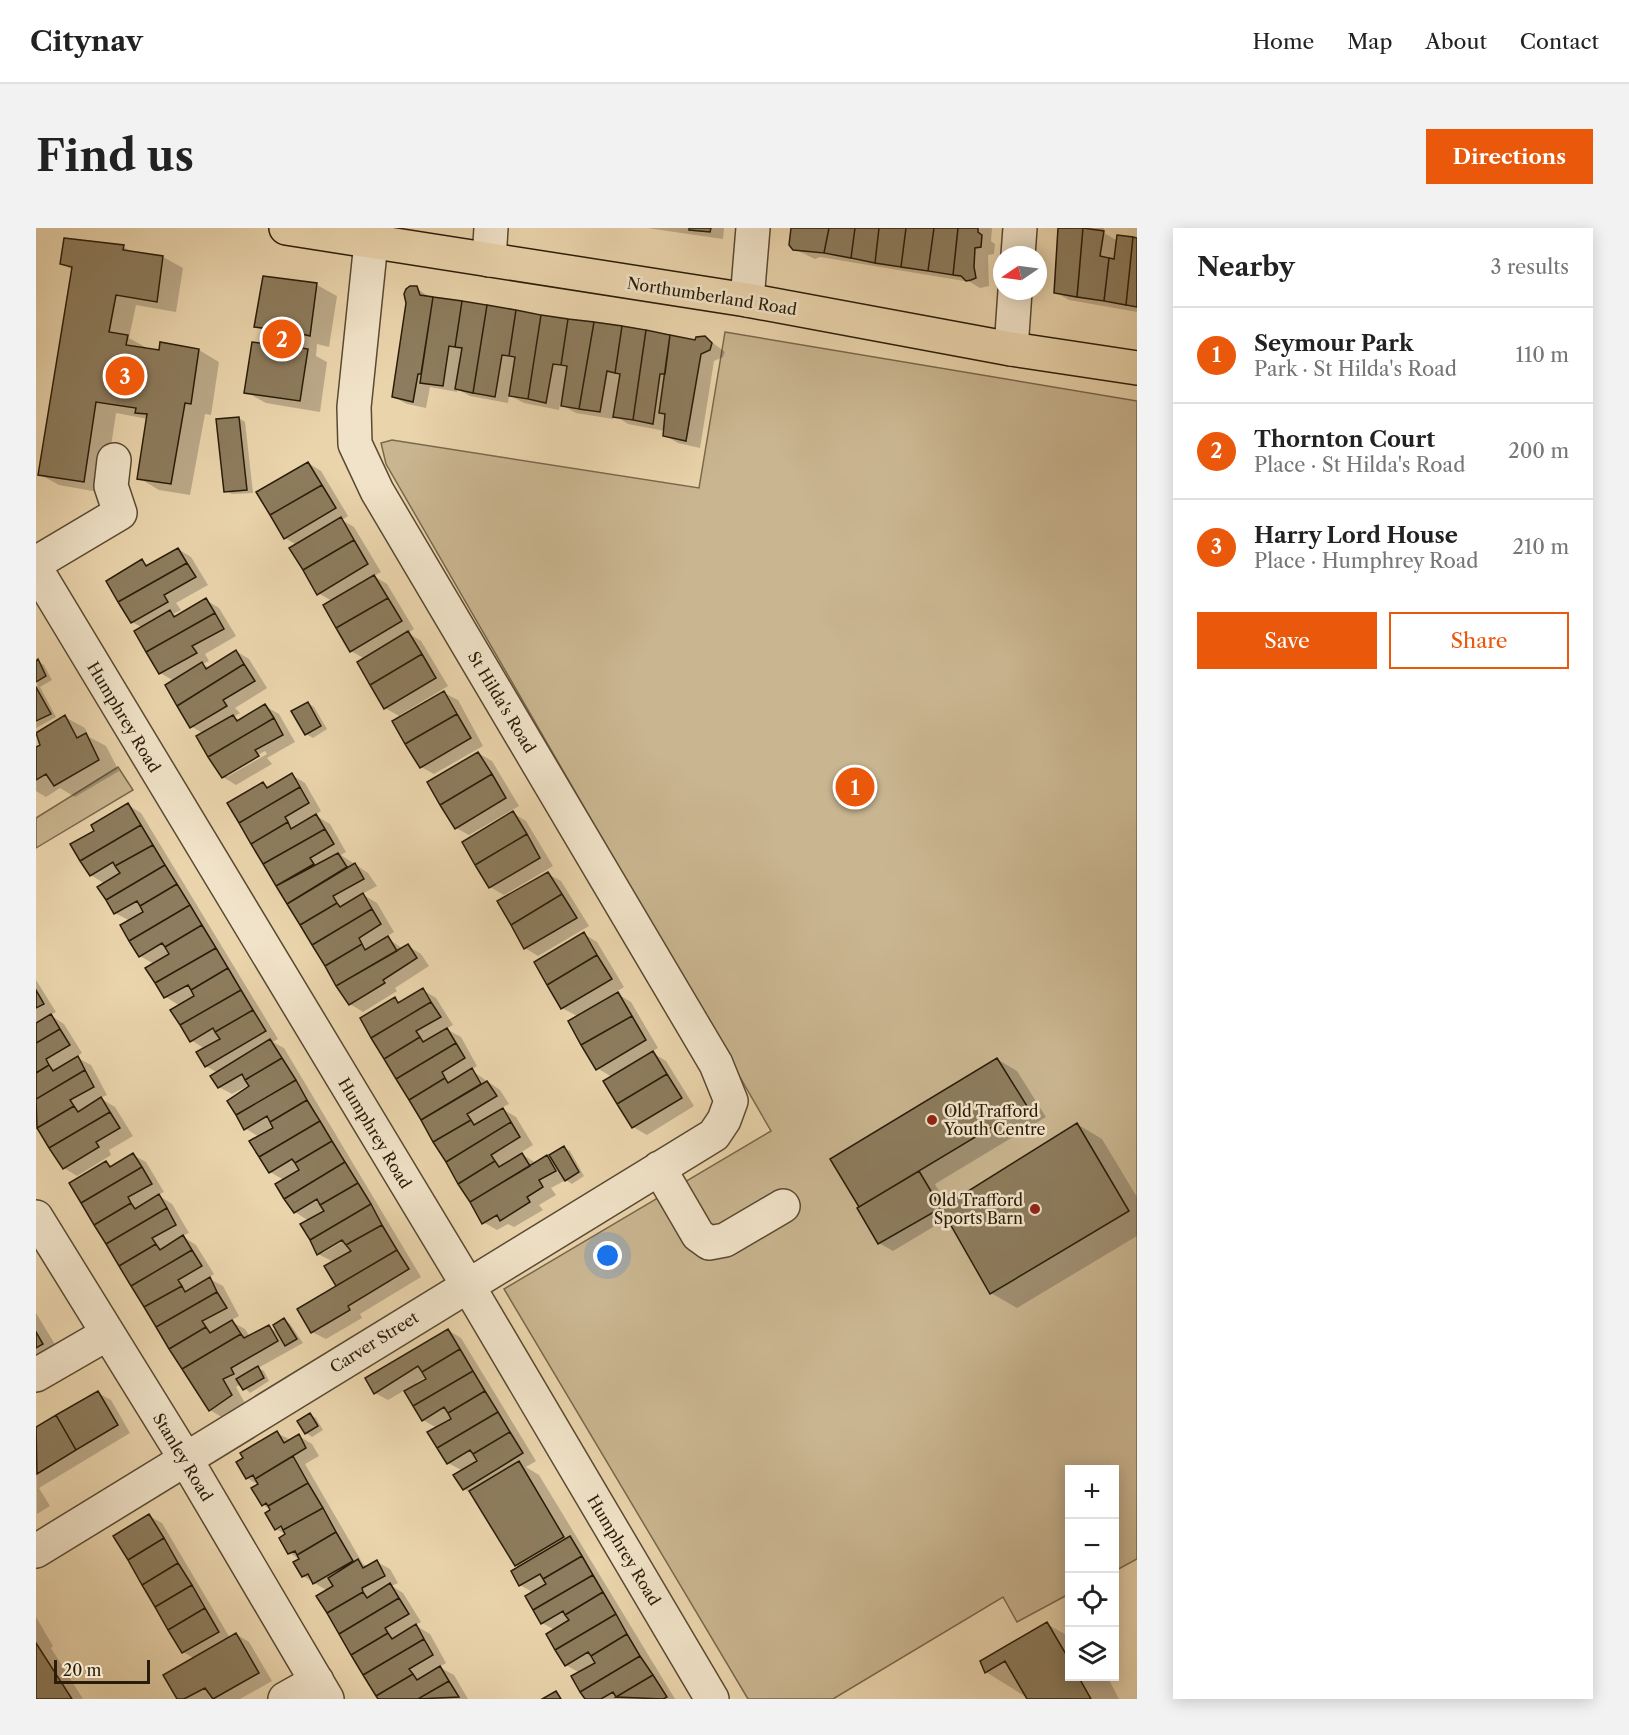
<!DOCTYPE html>
<meta charset="utf-8">
<style>
:root{--surface:#fff;--page:#f2f2f2;--text:#222;--muted:#767676;--line:#e0e0e0;--accent:#ea580c}
body{margin:0;font-family:"Libre Caslon Text",serif;background:var(--page);color:var(--text)}
.controls{position:absolute;right:18px;bottom:18px;display:grid;overflow:hidden;border-radius:0px;box-shadow:0 3px 15px #0003}
.controls button{width:54px;height:54px;display:grid;place-items:center;padding:0;border:0;border-bottom:2px solid var(--line);background:var(--surface);color:var(--text);font:30px sans-serif}
.compass{position:absolute;left:957px;top:18px;width:54px;height:54px;border-radius:50%;background:var(--surface);box-shadow:0 3px 15px #0003;rotate:257deg}
.scale{position:absolute;left:18px;bottom:15px;width:96px;box-sizing:border-box;padding-left:6px;border:3px solid #291c08;border-top:0;font-size:16px;line-height:21px;white-space:nowrap;color:#291c08;-webkit-text-stroke:4px #f1e3c9;paint-order:stroke}
.you{position:absolute;left:572px;top:1028px;width:21px;height:21px;margin:-15px;border:4px solid #fff;border-radius:50%;background:#1a73e8;box-shadow:0 0 0 9px #1a73e833}
.badge{display:grid;place-items:center;width:39px;height:39px;border-radius:50%;background:var(--accent);color:#fff;font-size:20px;font-weight:700}
.pin{position:absolute;translate:-50% -50%;border:3px solid #fff;box-shadow:0 2px 6px #0006}
.list{margin:0;padding:0;list-style:none}
h2{display:flex;justify-content:space-between;align-items:center;height:78px;margin:0;padding:0 24px;font-size:26px}
h2 small{font-size:20px;font-weight:400;color:var(--muted)}
.list li{display:grid;grid-template-columns:39px 1fr auto;gap:18px;align-items:center;box-sizing:border-box;height:96px;padding:0 24px;border-top:2px solid var(--line)}
.list b{display:block;font-size:22px;white-space:nowrap}
.list p{margin:0;font-size:20px;white-space:nowrap;color:var(--muted)}
.list em{font-size:20px;font-style:normal;color:var(--muted)}
.actions{display:flex;gap:12px;padding:18px 24px}
.actions a{flex:1;padding:14px 0;border:2px solid var(--accent);border-radius:0px;text-align:center;font-size:21px;color:var(--accent)}
.actions .main{background:var(--accent);color:#fff}
.icon{flex:none;width:33px;height:33px;fill:none;stroke:currentColor;stroke-width:2;stroke-linecap:round;stroke-linejoin:round}
.map{position:relative;flex:none;width:1101px;height:1471px;overflow:hidden;border-radius:0px}
header{display:flex;align-items:center;gap:36px;box-sizing:border-box;height:84px;padding:0 30px;background:var(--surface);border-bottom:2px solid var(--line)}
header strong{font-size:28px}
nav{display:flex;gap:33px;margin-inline-start:auto;font-size:21px}
.intro{display:flex;align-items:center;justify-content:space-between;box-sizing:border-box;height:144px;padding:0 36px}
h1{margin:0;font-size:42px}
.button{padding:15px 27px;border-radius:0px;background:var(--accent);color:#fff;font-size:21px;font-weight:700}
main{display:flex;gap:36px;padding:0 36px}
aside{flex:1;background:var(--surface);border-radius:0px;box-shadow:0 3px 15px #0003}
.map>svg:first-child{display:block}
.green{fill:#c9b590;stroke:#79684c;stroke-width:1.5}
.shadow{fill:#0003;fill-rule:evenodd}
.building{fill:#8d7c5d;stroke:#291c08;stroke-width:1.5}
.lines{fill:none;stroke-linecap:round;stroke-linejoin:round}
.minor-casing{stroke:#594a31;stroke-width:36}
.major-casing{stroke:#291c08;stroke-width:36}
.minor{stroke:#f1e3c9;stroke-width:33}
.major{stroke:#ead4ac;stroke-width:33}
.poi-dot{fill:#8f2418;stroke:#f1e3c9;stroke-width:2}
.labels{text-anchor:middle;stroke-width:5;stroke-linejoin:round;paint-order:stroke}
.street-label{font-size:16px;fill:#291c08;stroke:#f1e3c9}
.poi-label{font-size:16px;fill:#291c08;stroke:#f1e3c9;text-anchor:start}
</style>
<header>
<strong>Citynav</strong>
<nav><a>Home</a><a>Map</a><a>About</a><a>Contact</a></nav>
</header>
<div class="intro"><h1>Find us</h1><a class="button">Directions</a></div>
<main>
<div class="map">
<svg width="1101" height="1471" viewBox="0 0 1101 1471">
<rect width="100%" height="100%" fill="#ead4ac"/>
<filter id="stains"><feTurbulence type="fractalNoise" baseFrequency=".00333" numOctaves="4"/><feColorMatrix values="0 0 0 0 .2 0 0 0 0 .09 0 0 0 0 .02 0 0 0 .5 -.17"/></filter>
<radialGradient id="worn" r=".72"><stop offset=".6" stop-color="#630" stop-opacity="0"/><stop offset="1" stop-color="#630" stop-opacity=".3"/></radialGradient>
<path class="green" d="M689 104 1101 173V1331L1079 1343 1078 1242H1034L1033 1366 981 1394 967 1369 797 1471H712L468 1061 735 903 350 236 345 215 356 212 663 260Z
M82 539 97 562 0 620V590Z"/>
<path class="shadow" d="M611 0H688L687 11Z
M757 0H956L955 13 959 16 958 26 952 27 953 58 944 60 934 54 784 29 779 31 758 21Z
M1024 0H1068V5L1082 13 1101 11V84L1033 72 1019 64Z
M87 19 99 25 127 29 147 40 140 84 100 77 93 110 111 120 125 123 163 122 183 134 175 187 169 186 154 267 123 262 103 250 112 191 80 185 68 265 23 257 3 246 37 42 26 36Z
M281 57 301 68 293 119 281 116 280 128 291 134 284 184 230 175 210 164 232 118 234 106 220 98Z
M380 60 395 70 659 114 673 112 689 124 687 129 678 133 664 220 642 215 628 207 629 203 592 196 578 187 577 191 540 185 524 176 523 182 488 175 473 167 472 175 434 168 421 161V164L394 159 390 180 371 176 357 169Z
M203 190 209 194 217 265 196 266 190 263Z
M272 235 285 243 312 288 306 292 318 299 345 344 338 348 351 356 378 401 372 405 385 413 412 458 364 487 365 489 349 480 329 431 315 423 296 373 282 365 261 317 249 310Z
M142 321 155 329 172 357 140 375 145 382 137 386 142 388 170 372 183 380 200 408 169 426 173 433 167 436 173 440 200 423 213 431 231 460 199 480 204 485 198 489 205 493 229 478 243 486 259 514 231 530 236 536 200 557 187 549 168 506 155 498 138 453 124 445 107 400 96 394 106 333 114 338ZM229 523 231 526 191 549V545Z
M2 433 8 437 16 452 4 459 20 489 0 500Z
M408 465 422 472 447 518 398 546 385 539Z
M272 475 278 479 291 501 277 510 270 506Z
M29 489 49 500 53 509 70 518 83 543 39 569 24 560 10 569 0 563V520L6 517 0 506Z
M442 525 456 533 483 578 433 607 420 600Z
M256 547 269 555 285 583 279 587 294 596 310 624 305 627 332 645 341 658 326 666 341 675 358 704 350 709 367 721 372 718 385 726 393 738 359 760 361 763 327 784 314 776 193 575 227 556 234 560Z
M92 577 105 585 242 811 237 814 248 820 385 1049 324 1086 326 1090 290 1111 276 1104 302 1058 298 1034 282 1026 273 993 259 984 248 952 234 944 223 909 209 900 218 857 217 855 196 866 183 859 182 845 170 838 162 824 169 821 155 812 144 778 130 769 111 740 118 736 104 728 94 693 79 685 69 656 55 647 60 604ZM312 1007 314 1009 287 1025V1021Z
M477 585 490 593 517 638 468 667 454 659 428 614Z
M512 646 525 653 553 698 502 728 489 720Z
M548 706 561 714 588 759 541 788 526 780Z
M0 752 20 784 14 787 28 796 46 825 40 829 55 837 71 867 64 870 79 879 97 908 73 922 75 927 41 948 28 940 0 895Z
M387 762 400 770 417 797 410 801 425 809 441 838 435 842 464 862 473 876 465 880 480 889 497 917 484 925 500 935 511 929 519 934 528 920 534 923 548 948 536 956 530 952 515 960 520 967 503 977 507 982 478 999 472 996 461 1002 447 994 326 791 359 771 366 775Z
M582 766 595 774 622 820 615 824 630 833 658 878 611 907 597 899 569 854 576 849 561 840Z
M961 831 981 843 1010 889 899 956 911 977 1041 896 1066 911 1101 969V1008L981 1080 955 1065 912 990 857 1023 843 1015 823 980Z
M97 927 110 934 128 964 122 967 136 976 153 1005 146 1008 160 1017 178 1046 172 1050 187 1058 203 1088 194 1093 209 1101 214 1109 233 1099 243 1105 248 1092 254 1096 267 1115 222 1140 228 1143 233 1153 214 1165 205 1156 200 1159 209 1175 187 1190 174 1182 70 935 77 939Z
M0 1085 26 1128 0 1143Z
M412 1102 425 1110 500 1233 490 1239 503 1247 639 1471H551L537 1449 544 1445 530 1437 519 1402 506 1395 498 1365 484 1357V1340L480 1337 437 1266 428 1261 427 1243 412 1235 401 1200 387 1192 369 1162 352 1172 339 1165ZM390 1149 392 1151 382 1157 380 1155Z
M62 1165 75 1172 94 1205 3 1260 14 1278 1 1286 0 1201Z
M274 1187 280 1190 287 1202 276 1209 270 1205Z
M241 1205 255 1212 263 1208 276 1216 283 1228 269 1236 327 1336 332 1339 341 1334 354 1341 362 1355 356 1358 367 1365 385 1394 379 1397 394 1406 410 1435 403 1439 418 1447 432 1471H343L282 1369 292 1363 267 1348 264 1332 254 1325 245 1311 251 1307 240 1301 236 1282 227 1277 223 1257 211 1250Z
M113 1288 126 1295 194 1410 200 1406 213 1414 236 1453 204 1471H143L130 1448 159 1431 147 1424Z
M0 1389 17 1418 15 1420 47 1471H0Z
M1011 1396 1034 1409V1448H1071L1083 1471H993L950 1444Z"/>
<path class="building" d="M653 0H675L674 4 653 2Z
M755 0H793L788 25 757 22 753 17Z
M793 0H819L815 30 788 25Z
M819 0H843L839 35 815 30Z
M843 0H870L865 39 839 35Z
M870 0H898L892 43 865 39Z
M898 0H922L917 47 892 43Z
M922 0H942V4L946 7 945 19 939 20 938 39 940 50 935 52 930 53 925 48 917 47Z
M1022 0H1047L1041 69 1018 65Z
M1047 0 1068 3 1064 28 1073 30 1068 73 1041 69Z
M1081 7 1097 9 1090 77 1068 73 1073 30 1078 31Z
M1097 9 1101 10V79L1090 77Z
M28 10 88 17 87 22 127 28 121 74 80 67 73 104 92 107 90 117 123 122 124 114 163 121 155 176 149 175 135 256 101 251 111 186 99 185 100 180 60 174 48 254 2 247 36 39 24 36Z
M227 48 281 55 274 108 262 105 260 119 272 121 264 173 208 165 216 114 231 116 233 101 218 99Z
M374 58H381L384 67 397 69 385 146H382L377 174 356 169 370 75 368 66 370 61Z
M397 69 426 73 419 119 413 118 407 158 384 155Z
M426 73 451 77 437 165 419 161 426 120 419 119Z
M451 77 480 82 473 128 466 127 459 169 437 165Z
M480 82 505 87 492 171 473 168 479 129 473 128Z
M505 87 532 91 525 137 517 136 510 175 492 171Z
M532 91 558 94 543 181 525 178 531 138 525 137Z
M558 94 586 98 579 145 571 143 564 184 543 181Z
M586 98 610 102 597 192 577 189 584 146 579 145Z
M610 102 634 107 629 146H624L617 196 597 192Z
M634 107 659 112 660 109 669 108 676 115 674 122 665 126 650 213 627 208 629 186 623 185Z
M203 189 211 262 188 264 180 191Z
M272 234 286 257 234 287 220 264Z
M286 257 300 280 248 311 234 287Z
M305 289 318 312 267 342 253 320Z
M318 312 332 336 281 367 267 342Z
M142 320 151 335 82 374 70 353 106 331 110 338Z
M151 335 160 349 128 367 132 374 95 395 82 374Z
M338 347 352 370 300 400 287 377Z
M170 370 179 385 110 424 98 403 134 382 138 389Z
M352 370 366 393 314 424 300 400Z
M179 385 188 401 156 418 161 425 123 446 110 424Z
M372 403 386 426 334 457 321 434Z
M200 422 208 436 141 478 129 457 166 434 170 441Z
M386 426 400 450 348 481 334 457Z
M2 431 10 448 0 454V433Z
M208 436 219 453 187 472 191 478 154 500 141 478Z
M0 459 15 486 0 493Z
M408 463 421 486 369 516 356 493Z
M272 474 285 498 269 507 255 483Z
M229 476 238 490 172 529 160 508 197 487 201 493Z
M421 486 435 510 384 540 369 516Z
M29 487 41 510 50 505 63 532 18 558 10 546 0 552V519L4 517 0 505Z
M238 490 247 507 219 522 223 528 186 550 172 529Z
M442 524 456 546 404 577 391 554Z
M256 545 264 559 203 595 191 575 227 554 231 560Z
M456 546 470 570 419 601 404 577Z
M264 559 273 575 249 589 252 594 215 616 203 595Z
M92 575 105 597 44 633 34 616 58 603 55 597Z
M477 583 491 606 439 637 426 614Z
M280 586 289 601 227 636 215 616 252 594 255 601Z
M105 597 117 617 79 638 77 634 54 648 44 633Z
M289 601 298 616 274 630 278 636 240 658 227 636Z
M491 606 504 630 453 660 439 637Z
M117 617 129 637 70 672 61 659 84 645 79 638Z
M302 625 311 639 251 676 240 658Z
M319 635 328 651 297 668 301 675 264 697 251 676Z
M129 637 141 656 104 678 101 673 78 686 70 672Z
M512 644 526 666 475 697 461 673Z
M141 656 154 677 93 713 84 697 107 684 104 678Z
M327 665 336 681 276 717 264 697 301 675 304 679Z
M526 666 541 690 488 721 475 697Z
M154 677 166 697 129 719 126 715 103 729 93 713Z
M336 681 345 696 323 710 326 716 289 738 276 717Z
M166 697 180 720 119 755 109 740 133 726 129 719Z
M548 704 561 727 511 757 498 734Z
M352 708 361 723 300 758 289 738 326 716 329 722Z
M372 716 381 730 347 752 349 755 313 777 300 758Z
M180 720 192 740 155 762 152 757 128 770 119 755Z
M561 727 576 751 525 781 511 757Z
M192 740 205 762 144 797 134 782 158 768 155 762Z
M387 760 395 774 335 810 324 790 359 769 362 775Z
M0 762 8 776 0 780Z
M205 762 217 782 179 804 177 800 154 814 144 797Z
M582 764 596 788 545 817 532 793Z
M395 774 405 789 380 803 384 809 348 831 335 810Z
M217 782 230 803 169 839 160 824 184 811 179 804Z
M15 786 24 801 0 815V795Z
M596 788 610 812 560 842 545 817Z
M411 800 420 815 360 851 348 831 384 809 387 814Z
M24 801 34 817 10 831 13 837 0 845V815Z
M234 811 246 830 209 852 206 846 182 860 174 848Z
M420 815 429 830 406 844 409 850 373 872 360 851Z
M617 823 631 846 581 876 567 853Z
M42 828 49 842 0 871V845L13 837 17 843Z
M246 830 260 852 200 887 191 873 213 858 209 852Z
M961 830 991 878 823 979 794 931Z
M436 840 445 856 385 892 373 872 409 850 412 855Z
M49 842 58 859 34 872 38 878 1 900 0 871Z
M631 846 646 870 596 900 581 876Z
M260 852 271 872 234 894 231 888 208 902 200 887Z
M451 853 461 868 431 886 435 892 397 914 385 892Z
M65 869 74 884 13 920 1 900 38 878 42 884Z
M271 872 284 893 223 929 213 913 237 900 234 894Z
M467 880 475 894 410 934 397 914 435 892 438 897Z
M74 884 84 900 60 914 63 919 27 941 13 920Z
M284 893 296 913 259 935 256 931 233 945 223 929Z
M475 894 484 909 455 927 459 933 422 956 410 934Z
M1041 895 1093 983 954 1066 905 980Z
M296 913 309 934 248 971 239 956 263 942 259 935Z
M528 918 543 944 529 953 513 927Z
M97 925 106 939 45 975 33 955 70 933 74 939Z
M486 925 494 938 434 974 422 956 459 933 463 939Z
M511 927 520 943 503 952 507 959 491 969 494 974 464 993 461 987 446 996 434 974Z
M309 934 322 955 284 977 281 971 258 985 248 971Z
M106 939 116 956 92 969 95 975 58 997 45 975Z
M883 943 905 980 842 1016 821 980Z
M322 955 335 976 274 1012 264 996 288 983 284 977Z
M123 966 131 980 70 1016 58 997 95 975 99 981Z
M335 976 346 997 310 1017 306 1012 281 1027 274 1012Z
M131 980 140 997 116 1010 120 1016 83 1038 70 1016Z
M346 997 361 1022 300 1058 288 1038 315 1023 310 1017Z
M147 1007 156 1022 95 1058 83 1038 120 1016 124 1022Z
M156 1022 166 1038 142 1052 146 1058 108 1079 95 1058Z
M361 1022 373 1041 312 1078 314 1082 275 1105 261 1081Z
M174 1049 181 1064 120 1099 108 1079 146 1058 149 1064Z
M181 1064 191 1080 166 1093 170 1099 133 1121 120 1099Z
M248 1090 261 1111 249 1118 237 1097Z
M196 1092 205 1106 146 1141 133 1121 170 1099 174 1105Z
M233 1097 242 1113 195 1140 198 1146 187 1151 196 1167 173 1183 146 1141 205 1106 208 1110Z
M412 1101 424 1121 386 1144 382 1138 338 1166 329 1150Z
M0 1104 7 1116 0 1120Z
M424 1121 437 1143 377 1178 368 1163 390 1151 386 1144Z
M222 1138 228 1150 207 1162 200 1151Z
M437 1143 449 1163 412 1185 408 1179 386 1193 377 1178Z
M62 1163 82 1197 40 1222 20 1187Z
M449 1163 462 1184 401 1220 391 1204 415 1191 412 1185Z
M462 1184 474 1204 437 1226 434 1222 411 1236 401 1220Z
M274 1185 282 1198 269 1206 261 1193Z
M20 1187 40 1222 1 1246 0 1199Z
M241 1203 248 1215 263 1206 270 1220 219 1251 217 1247 210 1251 200 1234 207 1230 204 1225Z
M474 1204 487 1225 427 1262 417 1247 441 1233 437 1226Z
M257 1228 272 1255 232 1278 230 1275 226 1278 215 1260 222 1256 219 1251Z
M483 1233 528 1309 479 1338 433 1263Z
M272 1255 287 1280 247 1302 245 1298 239 1302 229 1285 234 1282 232 1278Z
M287 1280 300 1304 261 1327 259 1323 252 1326 243 1310 249 1306 247 1302Z
M113 1286 128 1310 92 1332 77 1308Z
M300 1304 317 1333 277 1356 272 1346 266 1349 257 1334 263 1331 261 1327Z
M534 1308 546 1328 507 1351 504 1346 483 1358 475 1343Z
M128 1310 142 1335 106 1357 92 1332Z
M546 1328 557 1347 497 1382 489 1368 510 1356 507 1351Z
M322 1331 327 1340 341 1332 349 1348 326 1360 327 1364 291 1385 280 1368 297 1358 292 1350Z
M142 1335 156 1357 119 1379 106 1357Z
M557 1347 567 1364 529 1387 527 1383 505 1396 497 1382Z
M354 1355 363 1370 303 1406 291 1385 327 1364 331 1370Z
M156 1357 169 1380 132 1402 119 1379Z
M567 1364 580 1386 519 1422 510 1406 533 1392 529 1387Z
M363 1370 373 1386 349 1400 352 1405 315 1427 303 1406Z
M169 1380 183 1404 146 1425 132 1402Z
M580 1386 591 1406 555 1428 552 1424 529 1438 519 1422Z
M1011 1394 1034 1433V1448H1042L1055 1471H991L969 1433 949 1445 944 1433Z
M380 1396 388 1411 327 1447 315 1427 352 1405 356 1411Z
M200 1405 223 1445 177 1471 169 1460 148 1471H141L127 1447Z
M591 1406 604 1428 544 1464 535 1448 559 1435 555 1428Z
M388 1411 397 1427 373 1441 377 1446 340 1468 327 1447Z
M0 1415 36 1471H0Z
M604 1428 617 1447 580 1469 577 1464 565 1471H549L544 1464Z
M404 1438 413 1453 382 1471H342L340 1468 377 1446 381 1452Z
M617 1447 631 1469 627 1471 580 1469Z
M413 1453 423 1469 382 1471Z
M520 1463 525 1471H506Z"/>
<g class="lines">
<defs>
<path id="minor" d="M982 27 984 0
M453 32 455 0
M711 72 717 0
M975 121 979 63
M0 335 84 285 75 258 78 232
M0 341 431 1056 676 1471
M623 940 662 1007 673 1015 689 1012 747 978
M0 989 149 1230 291 1471
M0 1147 71 1106
M0 1323 678 907 688 892 695 873 680 836 341 263 319 216 318 179 335 14
M249 1471 281 1453"/>
<path id="major" d="M250 0 711 72 975 121 1101 140"/>
</defs>
<use href="#minor" class="minor-casing"/>
<use href="#major" class="major-casing"/>
<use href="#minor" class="minor"/>
<use href="#major" class="major"/>
</g>
<g class="poi-dot">
<circle cx="896" cy="892" r="6"/>
<circle cx="999" cy="981" r="6"/>
</g>
<g class="labels">
<g class="street-label">
<text transform="translate(676 68) rotate(9)" y="6">Northumberland Road</text>
<text transform="translate(466 474) rotate(59)" y="6">St Hilda's Road</text>
<text transform="translate(88 489) rotate(59)" y="6">Humphrey Road</text>
<text transform="translate(339 905) rotate(59)" y="6">Humphrey Road</text>
<text transform="translate(338 1114) rotate(-32)" y="6">Carver Street</text>
<text transform="translate(147 1229) rotate(59)" y="6">Stanley Road</text>
<text transform="translate(588 1322) rotate(59)" y="6">Humphrey Road</text>
</g>
<g class="poi-label">
<text x="908" y="889">Old Trafford<tspan x="908" dy="18">Youth Centre</tspan></text>
<text x="987" y="978" text-anchor="end">Old Trafford<tspan x="987" dy="18">Sports Barn</tspan></text>
</g>
</g>
<rect width="100%" height="100%" filter="url(#stains)"/>
<rect width="100%" height="100%" fill="url(#worn)"/>
</svg>
<div class="controls">
<button>+</button>
<button>−</button>
<button><svg class="icon" aria-label="locate" viewBox="0 0 24 24"><circle cx="12" cy="12" r="6"/><path d="M12 2v4M12 18v4M2 12h4M18 12h4"/></svg></button>
<button><svg class="icon" aria-label="layers" viewBox="0 0 24 24"><path d="M12 4l9 5-9 5-9-5zM3 14l9 5 9-5"/></svg></button>
</div>
<svg class="compass" viewBox="-18 -18 36 36"><path d="M0-13l5 13h-10z" fill="#e53935"/><path d="M0 13l5-13h-10z" fill="#767676"/></svg>
<div class="scale">20 m</div>
<div class="you"></div>
<div class="pin badge" style="left:819px;top:559px">1</div>
<div class="pin badge" style="left:246px;top:111px">2</div>
<div class="pin badge" style="left:89px;top:148px">3</div>
</div>
<aside>
<h2>Nearby<small>3 results</small></h2>
<ul class="list">
<li><span class="badge">1</span><div><b>Seymour Park</b><p>Park · St Hilda's Road</p></div><em>110 m</em></li>
<li><span class="badge">2</span><div><b>Thornton Court</b><p>Place · St Hilda's Road</p></div><em>200 m</em></li>
<li><span class="badge">3</span><div><b>Harry Lord House</b><p>Place · Humphrey Road</p></div><em>210 m</em></li>
</ul>
<div class="actions"><a class="main">Save</a><a>Share</a></div>
</aside>
</main>
